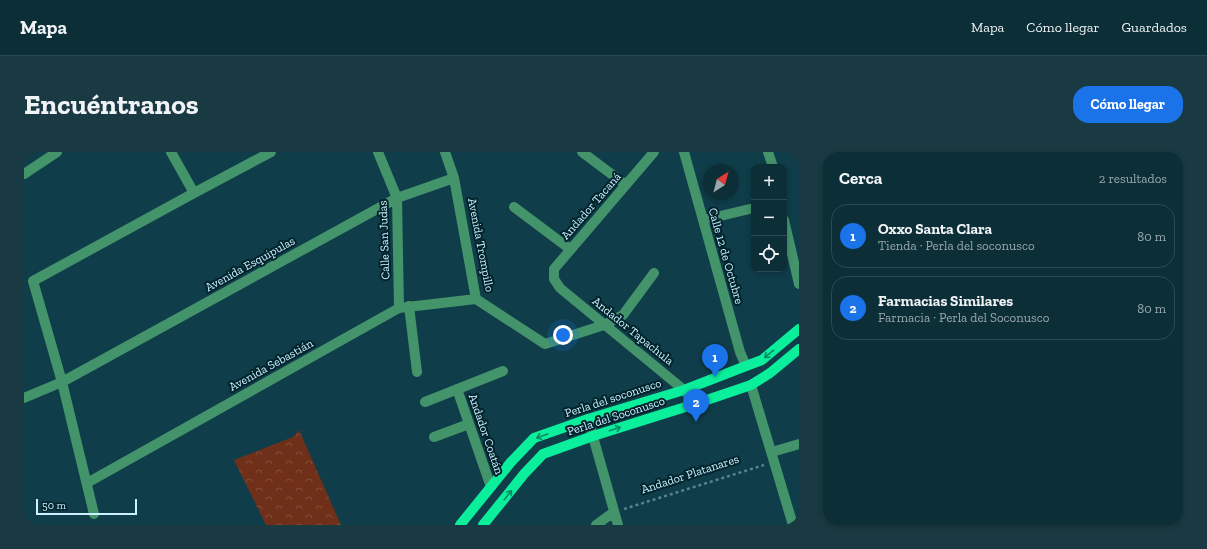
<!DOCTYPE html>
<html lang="es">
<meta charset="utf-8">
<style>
:root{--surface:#0b2e37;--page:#193a42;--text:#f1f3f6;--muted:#9aa8ad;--line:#2b4a52;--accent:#1a73e8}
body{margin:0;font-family:"Zilla Slab",serif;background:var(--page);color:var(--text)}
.controls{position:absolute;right:12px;top:12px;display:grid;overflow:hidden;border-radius:8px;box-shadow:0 2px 6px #0003}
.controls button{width:36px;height:36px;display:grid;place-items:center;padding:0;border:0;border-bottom:1px solid var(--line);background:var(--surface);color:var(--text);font:20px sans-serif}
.compass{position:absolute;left:679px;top:12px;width:36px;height:36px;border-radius:50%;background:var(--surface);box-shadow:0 2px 6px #0003;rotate:36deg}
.scale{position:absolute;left:12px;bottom:10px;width:101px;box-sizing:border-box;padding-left:4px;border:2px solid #ccf2ff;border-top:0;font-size:11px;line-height:14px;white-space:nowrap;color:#ccf2ff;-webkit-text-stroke:3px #00232c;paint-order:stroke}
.you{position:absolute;left:539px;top:183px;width:14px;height:14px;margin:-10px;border:3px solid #fff;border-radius:50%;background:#1a73e8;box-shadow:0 0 0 6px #1a73e833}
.badge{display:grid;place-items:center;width:26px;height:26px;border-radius:50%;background:var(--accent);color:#fff;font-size:13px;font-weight:700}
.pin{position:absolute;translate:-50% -33px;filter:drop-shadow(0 1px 2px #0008)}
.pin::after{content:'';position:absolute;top:21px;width:14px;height:12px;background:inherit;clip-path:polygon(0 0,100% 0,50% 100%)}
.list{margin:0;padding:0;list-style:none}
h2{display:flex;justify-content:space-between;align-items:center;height:52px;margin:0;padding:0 16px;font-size:17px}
h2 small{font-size:13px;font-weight:400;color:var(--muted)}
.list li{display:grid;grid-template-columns:26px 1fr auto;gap:12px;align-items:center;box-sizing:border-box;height:64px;margin:0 8px 8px;padding:0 8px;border:1px solid var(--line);border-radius:16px}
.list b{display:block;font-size:15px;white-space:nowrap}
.list p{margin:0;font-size:13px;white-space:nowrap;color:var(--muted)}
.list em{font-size:13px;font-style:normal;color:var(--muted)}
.icon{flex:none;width:22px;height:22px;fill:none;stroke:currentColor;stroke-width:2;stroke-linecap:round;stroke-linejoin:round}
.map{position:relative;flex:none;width:775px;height:373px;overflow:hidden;border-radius:16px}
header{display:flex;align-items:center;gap:24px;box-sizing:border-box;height:56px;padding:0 20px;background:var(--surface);border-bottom:1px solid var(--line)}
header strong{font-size:19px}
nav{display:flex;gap:22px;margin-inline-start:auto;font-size:14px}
.intro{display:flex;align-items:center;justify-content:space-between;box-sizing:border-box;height:96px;padding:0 24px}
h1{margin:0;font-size:28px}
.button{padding:10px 18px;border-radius:16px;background:var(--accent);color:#fff;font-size:14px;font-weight:700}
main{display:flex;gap:24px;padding:0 24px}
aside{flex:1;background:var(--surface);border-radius:16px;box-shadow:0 2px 6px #0003}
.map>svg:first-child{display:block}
.park{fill:url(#park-crowns)}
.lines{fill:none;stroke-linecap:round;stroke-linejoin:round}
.path{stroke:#58838f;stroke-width:2.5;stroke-dasharray:3 3;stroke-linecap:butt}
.minor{stroke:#43936b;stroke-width:10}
.major{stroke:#0bef9d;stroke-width:10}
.oneway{stroke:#068964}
.labels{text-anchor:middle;stroke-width:4;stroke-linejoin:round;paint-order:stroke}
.street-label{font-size:12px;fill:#ccf2ff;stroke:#00232c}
</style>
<header>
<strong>Mapa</strong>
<nav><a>Mapa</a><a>Cómo llegar</a><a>Guardados</a></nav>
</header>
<div class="intro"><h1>Encuéntranos</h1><a class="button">Cómo llegar</a></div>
<main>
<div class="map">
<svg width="775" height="373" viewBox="0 0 775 373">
<defs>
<pattern id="park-crowns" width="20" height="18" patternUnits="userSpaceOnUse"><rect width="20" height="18" fill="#6f2f19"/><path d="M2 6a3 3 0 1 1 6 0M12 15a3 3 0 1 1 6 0" fill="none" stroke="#824e3c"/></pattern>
</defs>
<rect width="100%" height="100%" fill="#0f3d49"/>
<path class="park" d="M275 278 317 373H242L210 308 269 285Z"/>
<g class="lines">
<path class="path" d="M600 357 740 313"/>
<path class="minor" d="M147 0 170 41
M354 0 373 46 375 156
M421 0 430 26 452 147 521 192 580 173 599 163 630 121
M558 0 602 33
M630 0 530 117V127L536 136 660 238 671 252
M660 0 716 200 722 214
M744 0 749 15
M0 22 33 0
M490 55 546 97
M679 68 730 56
M760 68 775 132
M385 154 393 220
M727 233 769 373
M433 237 467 335
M0 246 38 230 373 46 430 26
M401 250 479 219
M564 267 594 373
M410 285 445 272
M748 300 775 292
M63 331 375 156 452 147
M70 362 38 230 9 129 170 41 247 0
M572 373 590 360"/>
<path class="major" d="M436 373 487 310 510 286 564 267 660 238 722 214 738 208 775 177
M459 373 500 322 519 302 569 284 671 252 727 233 746 221 775 197"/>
</g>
<defs><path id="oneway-shaft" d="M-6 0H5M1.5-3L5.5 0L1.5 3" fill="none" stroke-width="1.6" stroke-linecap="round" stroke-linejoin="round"/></defs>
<g class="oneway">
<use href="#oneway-shaft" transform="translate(745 202) rotate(141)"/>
<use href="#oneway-shaft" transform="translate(591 277) rotate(-17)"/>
<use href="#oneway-shaft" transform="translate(518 284) rotate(160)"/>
<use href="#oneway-shaft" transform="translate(484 343) rotate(-51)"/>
</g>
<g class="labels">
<g class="street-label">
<text transform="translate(567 54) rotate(-49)" y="4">Andador Tacaná</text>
<text transform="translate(360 88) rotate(-92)" y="4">Calle San Judas</text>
<text transform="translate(457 93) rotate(79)" y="4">Avenida Trompillo</text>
<text transform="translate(702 104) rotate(74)" y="4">Calle 12 de Octubre</text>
<text transform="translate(226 112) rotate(-29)" y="4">Avenida Esquipulas</text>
<text transform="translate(609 179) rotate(39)" y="4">Andador Tapachula</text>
<text transform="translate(247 213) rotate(-29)" y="4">Avenida Sebastián</text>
<text transform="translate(589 246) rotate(-18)" y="4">Perla del soconusco</text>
<text transform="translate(592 264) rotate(-18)" y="4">Perla del Soconusco</text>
<text transform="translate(462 282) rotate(71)" y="4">Andador Coatán</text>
<text transform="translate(666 322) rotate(-18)" y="4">Andador Platanares</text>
</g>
</g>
</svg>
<div class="controls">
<button>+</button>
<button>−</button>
<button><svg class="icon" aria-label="locate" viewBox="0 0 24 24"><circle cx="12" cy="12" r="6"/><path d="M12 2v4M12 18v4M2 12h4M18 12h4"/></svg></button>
</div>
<svg class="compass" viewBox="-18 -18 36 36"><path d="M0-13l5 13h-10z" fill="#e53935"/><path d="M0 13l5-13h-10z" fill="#9aa8ad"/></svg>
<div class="scale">50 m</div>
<div class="you"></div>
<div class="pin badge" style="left:691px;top:225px">1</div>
<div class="pin badge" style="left:672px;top:270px">2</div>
</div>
<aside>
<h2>Cerca<small>2 resultados</small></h2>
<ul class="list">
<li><span class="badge">1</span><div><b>Oxxo Santa Clara</b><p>Tienda · Perla del soconusco</p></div><em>80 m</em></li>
<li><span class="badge">2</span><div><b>Farmacias Similares</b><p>Farmacia · Perla del Soconusco</p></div><em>80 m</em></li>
</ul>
</aside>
</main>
